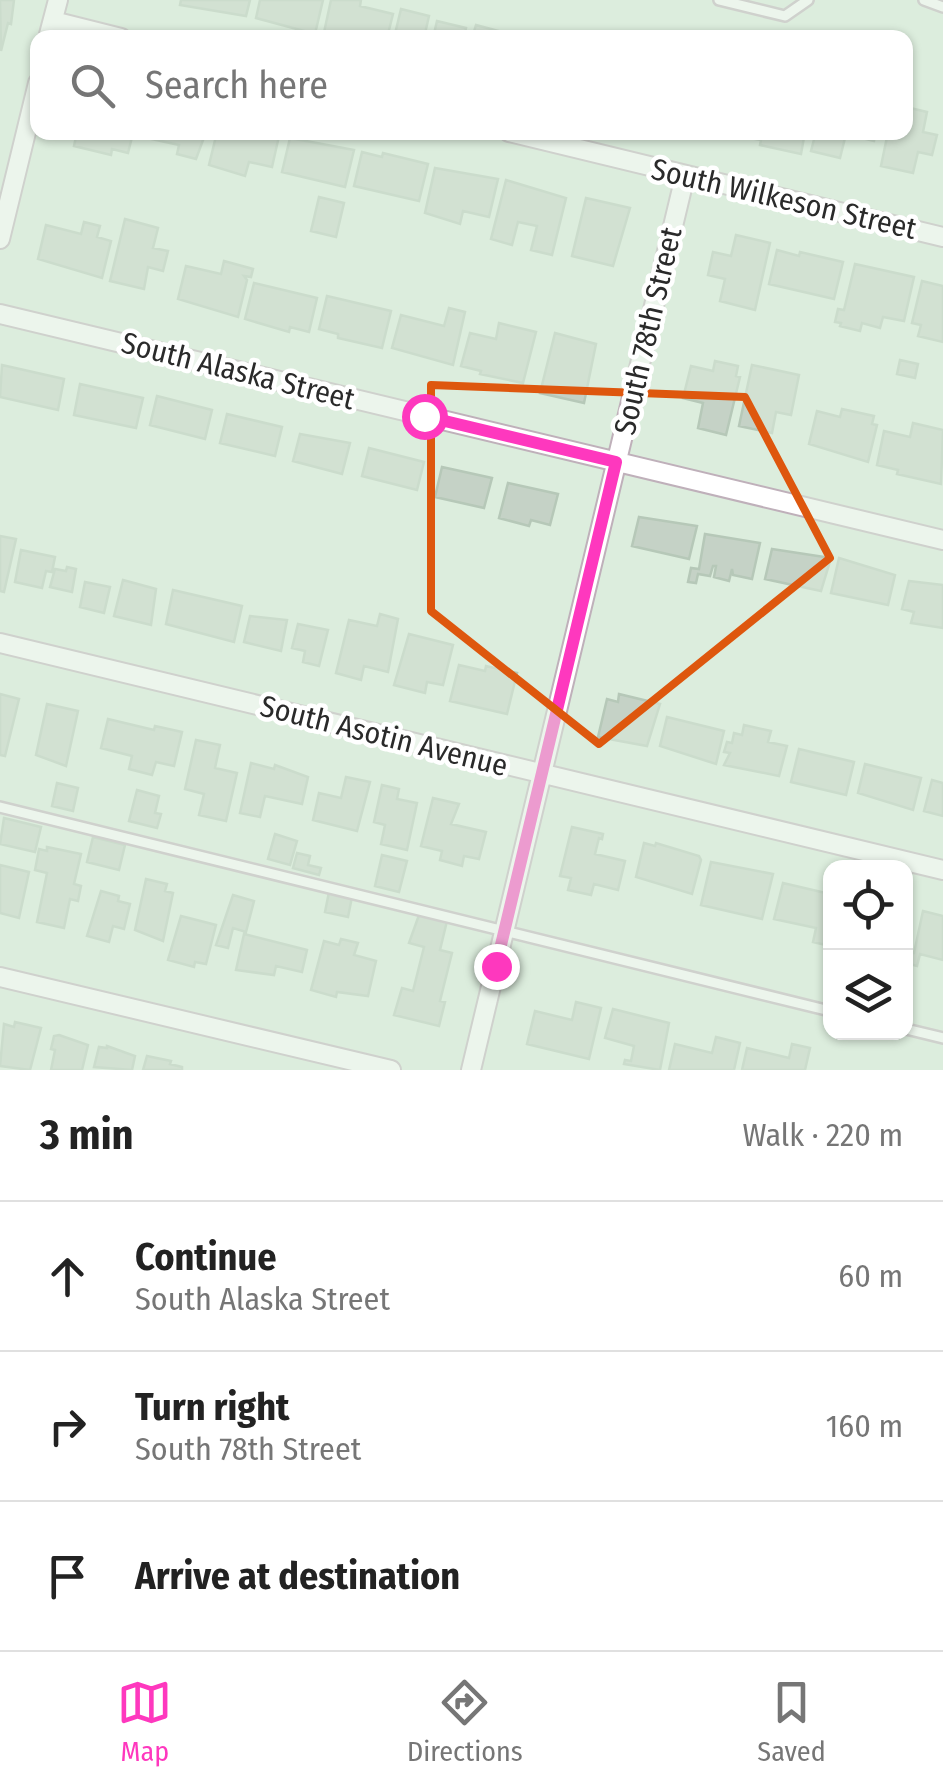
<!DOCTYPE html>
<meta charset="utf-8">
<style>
:root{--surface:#fff;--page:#f2f2f2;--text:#222;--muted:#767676;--line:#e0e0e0;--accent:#fe38be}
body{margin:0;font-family:"Fira Sans Condensed",sans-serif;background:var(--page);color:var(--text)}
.controls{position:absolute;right:30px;bottom:30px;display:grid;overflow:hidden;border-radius:20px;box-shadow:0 2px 8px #0004}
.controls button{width:90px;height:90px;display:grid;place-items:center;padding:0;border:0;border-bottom:2px solid var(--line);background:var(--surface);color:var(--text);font:50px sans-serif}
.stop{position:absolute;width:30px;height:30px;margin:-22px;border:8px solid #fe38be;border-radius:50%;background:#fff}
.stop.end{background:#fe38be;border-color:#fff;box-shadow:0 2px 10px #0008}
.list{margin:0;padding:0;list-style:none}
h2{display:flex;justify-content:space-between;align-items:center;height:130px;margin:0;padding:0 40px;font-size:42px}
h2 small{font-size:32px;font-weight:400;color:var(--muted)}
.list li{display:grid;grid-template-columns:65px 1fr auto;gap:30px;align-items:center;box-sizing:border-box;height:150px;padding:0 40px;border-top:2px solid var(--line)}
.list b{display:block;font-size:38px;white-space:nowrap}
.list p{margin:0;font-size:32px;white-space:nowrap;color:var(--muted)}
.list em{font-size:32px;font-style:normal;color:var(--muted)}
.icon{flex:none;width:55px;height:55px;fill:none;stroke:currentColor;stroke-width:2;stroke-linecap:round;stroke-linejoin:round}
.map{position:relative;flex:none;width:943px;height:1070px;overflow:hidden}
.search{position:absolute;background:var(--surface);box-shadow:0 2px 8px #0004;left:30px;right:30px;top:30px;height:110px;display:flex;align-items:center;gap:25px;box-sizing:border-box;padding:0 35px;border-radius:20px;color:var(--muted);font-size:38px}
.sheet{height:580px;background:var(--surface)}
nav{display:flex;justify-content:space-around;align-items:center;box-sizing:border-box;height:140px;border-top:2px solid var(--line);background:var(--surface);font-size:28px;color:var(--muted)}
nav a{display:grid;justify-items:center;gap:5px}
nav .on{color:var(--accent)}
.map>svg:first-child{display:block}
.building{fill:#c5d2c6;stroke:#b6c8b8;stroke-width:2.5}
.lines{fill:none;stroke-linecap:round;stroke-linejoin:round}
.service-casing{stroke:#bfb0ba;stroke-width:14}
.minor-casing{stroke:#bfb0ba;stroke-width:22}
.service{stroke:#fff;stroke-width:9}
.minor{stroke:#fff;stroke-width:18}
.route{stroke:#fe38be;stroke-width:12}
.marked{fill:none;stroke:#de570e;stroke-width:8;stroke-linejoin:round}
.labels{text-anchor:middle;stroke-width:9;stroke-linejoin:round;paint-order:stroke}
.street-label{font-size:30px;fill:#2a2a2a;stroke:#fff}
</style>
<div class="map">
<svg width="943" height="1070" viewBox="0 0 943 1070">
<rect width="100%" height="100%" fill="#dceddd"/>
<path class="building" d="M0 0H14L11 24 8 23 1 51Z
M181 0H250L246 16 180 5Z
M260 0H323L315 34 256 18Z
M331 0H361L360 6 393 14 387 38 323 37Z
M401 9 429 16 424 38H394Z
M437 21 466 28 464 38H433Z
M476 25 525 38H472Z
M906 107 927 112 923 132 937 135 932 155 918 152 913 173 881 166 888 132H906Z
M77 132H116L132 137 128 153 112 149 111 155 74 146Z
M139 132H206L196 159 177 154 179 145 138 136Z
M217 132H265L279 136 272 167 249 162 245 176 209 165Z
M740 132H805L801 154 760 145 761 140 739 136Z
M816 132H876L874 141 846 134 840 158 811 151Z
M290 138 354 150 345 187 282 172Z
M362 152 382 157 383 153 428 164 419 201 354 186Z
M435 168 498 179 489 217 463 211 460 224 425 213Z
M506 180 566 198 552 255 531 250 537 226 518 222 512 245 491 239Z
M319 197 344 203 336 237 311 231Z
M586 198 630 208 613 266 572 256Z
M125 219 158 228 153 248 168 251 163 271 148 267 144 289 110 281Z
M84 222 100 226 97 237 111 241 102 278 38 259 46 225 81 234Z
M736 235 770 243 755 310 720 301 725 279 708 275 713 252 731 256Z
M777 250 799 256 800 252 843 262 834 299 769 284Z
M224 261 253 269 251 277 244 276 247 280 238 317 178 299 186 266 221 274Z
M855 264 914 277 904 321 883 317 880 328 862 323 860 331 840 326 841 323 835 322 838 309 844 310Z
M922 281 943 286V342L918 336 921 325 912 323Z
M254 283 317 298 309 332 290 327 289 332 245 319Z
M327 296 391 311 382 348 338 338V334L319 329Z
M449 308 465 312 453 365 392 348 401 315 444 326Z
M499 323 536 332 523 383 480 374 481 371 461 366 470 333 496 339Z
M555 333 596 344 584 403 540 393Z
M900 360 918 364 915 378 897 374Z
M715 361 738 366 736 376 740 377 726 435 698 428 703 403 683 398 691 366 713 371Z
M2 365 64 379 58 410 0 397Z
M752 365 799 375 791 415 776 412 772 433 739 426Z
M80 384 143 398 136 428 74 415Z
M157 396 212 410 205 439 150 425Z
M842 409 874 416 872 424 877 425 868 462 809 444 817 411 840 417Z
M227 414 282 427 275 456 220 443Z
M913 423 943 430 941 484 897 474 898 470 877 465 884 431 910 437Z
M300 434 350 443 342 474 293 461Z
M369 448 424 462 417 490 362 476Z
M442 467 492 478 484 508 435 497Z
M508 483 558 494 550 525 531 520 529 526 499 518Z
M639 517 697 526 689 559 632 546Z
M705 534 760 543 752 579 733 575 732 569 729 581 714 577 716 566H713L710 576 698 574 696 583 688 582 691 568 699 569Z
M0 536 16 539 4 592 0 591Z
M772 549 831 558 821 591 765 579Z
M21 550 55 557 52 572 46 571 42 588 15 582Z
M839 558 895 575 888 605 831 593Z
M67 567 76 569 72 592 50 587 55 569 66 571Z
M123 580 156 589 151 625 114 616Z
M909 581 943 585V628L911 623 914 612 902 609Z
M85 582 110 587 104 613 80 607Z
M173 590 242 606 234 642 166 624Z
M380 614 398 619 388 672 364 666 361 680 336 673 349 620 377 626Z
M250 616 287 620 281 651 244 642Z
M298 624 328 630 319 666 303 662 305 651 292 648Z
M409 634 453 645 443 685 427 682 425 693 394 685Z
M459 665 485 671 486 666 517 673 507 714 450 701Z
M0 694 19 699 5 756 0 755Z
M619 694 660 704 647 746 598 737 607 699 618 702Z
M47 704 78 711 66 766 36 755Z
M667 717 724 731 716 764 660 746Z
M108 719 154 730 155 726 182 732 174 766 156 762 152 775 129 769 132 756 101 748Z
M744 725 771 731 768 742 787 746 779 776 724 765 730 753 724 752 727 742 732 743 734 733 742 735Z
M196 740 220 745 215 768 237 773 226 821 199 815 204 794 185 789Z
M799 749 854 762 846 795 791 782Z
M251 763 274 769 275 765 308 777 302 804 265 796 260 817 240 813Z
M865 764 921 778 913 810 858 793Z
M346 777 370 782 357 831 313 820 319 793 341 798Z
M932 780 943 783V816L924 811Z
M57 783 78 788 73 811 52 806Z
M382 785 399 789 397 799 417 803 407 850 381 844 385 825 374 822Z
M137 790 159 796 155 813 161 814 157 828 129 821Z
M433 798 459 804 451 824 486 832 479 859 464 856 462 866 440 860 442 851 421 846Z
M4 818 41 827 35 852 0 844Z
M572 827 603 834 602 839 599 838 595 854 625 861 618 890 594 884 591 895 568 890 571 878 560 876Z
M275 834 297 841 290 865 268 859Z
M93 837 125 845 119 870 87 862Z
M644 843 655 846 656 843 699 856 701 860 692 894 636 877Z
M47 847 81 854 74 884 81 886 78 901 70 899 64 928 37 922 47 873 35 870 39 849 47 851Z
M297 853 310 856 308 865 321 868 319 875 293 868Z
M382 855 407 861 399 892 375 886Z
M711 862 773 874 762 919 701 905Z
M0 865 29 872 19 918 0 913Z
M146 879 167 884 165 891 173 893 163 941 135 930Z
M783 883 830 894V946L813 942 816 928 774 919Z
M101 891 119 896 118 901 130 904 124 929 113 926 109 942 87 936Z
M329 892 352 897 348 917 325 912Z
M233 895 254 901 246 932 233 928 228 948 216 945Z
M923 911 943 916V960L920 954 917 966 906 963 909 952 914 953Z
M419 915 447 921 440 950 452 953 440 1001 445 1002 439 1026 394 1015 402 988 413 991 424 947 409 943Z
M181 916 216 925 206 964 195 962 194 967 168 960Z
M244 934 307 950 302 972 276 966 274 975 236 970Z
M341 939 358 943 354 955 376 961 368 996 337 992 336 997 311 990 324 941 339 945Z
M576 1002 601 1008 589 1059 527 1044 535 1011 572 1020Z
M613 1009 669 1023 660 1070 624 1064 625 1060 631 1061 634 1046 605 1038Z
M15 1022 41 1028 30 1070 0 1066 4 1024 14 1027Z
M59 1035 88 1045 82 1070H51L55 1050 51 1049 54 1036Z
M716 1037 740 1043 734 1070H669L675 1044 712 1053Z
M792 1044 810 1048 805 1070H742L747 1048 789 1058Z
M107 1046 135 1056 132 1070 94 1067 99 1047 107 1048Z
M147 1056 171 1061 170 1064 182 1067V1070H143Z"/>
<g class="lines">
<defs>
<path id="service" d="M719 0 785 16 808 0
M924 0 943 7
M0 807 830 1011
M906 1029 943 1038"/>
<path id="minor" d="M53 21 121 38
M48 38 58 0
M509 132 943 237
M0 239 38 83
M0 314 943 540
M0 643 943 870
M0 977 391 1070
M471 1070 685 176"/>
</defs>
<use href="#service" class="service-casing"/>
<use href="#minor" class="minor-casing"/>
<use href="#service" class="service"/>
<use href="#minor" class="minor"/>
</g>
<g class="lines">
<path class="route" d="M424 416 616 462 496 966"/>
</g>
<path d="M0 0H943V1070H0ZM431 385 745 397 830 558 599 744 431 611Z" fill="#dceddd" fill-opacity=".55" fill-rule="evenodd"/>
<path class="marked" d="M431 385 745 397 830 558 599 744 431 611Z"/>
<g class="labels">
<g class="street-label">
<text transform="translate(784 199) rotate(13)" y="10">South Wilkeson Street</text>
<text transform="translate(648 331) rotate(-77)" y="10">South 78th Street</text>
<text transform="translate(238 371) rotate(14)" y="10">South Alaska Street</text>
<text transform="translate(384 736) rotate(14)" y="10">South Asotin Avenue</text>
</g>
</g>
</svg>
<div class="controls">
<button><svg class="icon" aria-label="locate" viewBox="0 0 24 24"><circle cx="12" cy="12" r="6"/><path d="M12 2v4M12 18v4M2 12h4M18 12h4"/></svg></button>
<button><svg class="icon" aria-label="layers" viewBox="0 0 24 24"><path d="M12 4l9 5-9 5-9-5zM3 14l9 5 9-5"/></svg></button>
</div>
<div class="stop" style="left:424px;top:416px"></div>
<div class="stop end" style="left:496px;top:966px"></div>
<div class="search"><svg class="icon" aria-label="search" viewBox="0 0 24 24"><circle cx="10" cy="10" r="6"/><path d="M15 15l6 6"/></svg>Search here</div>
</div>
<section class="sheet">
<h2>3 min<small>Walk · 220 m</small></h2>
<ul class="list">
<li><svg class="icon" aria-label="ahead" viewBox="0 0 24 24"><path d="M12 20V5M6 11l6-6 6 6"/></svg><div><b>Continue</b><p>South Alaska Street</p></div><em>60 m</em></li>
<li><svg class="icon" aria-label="right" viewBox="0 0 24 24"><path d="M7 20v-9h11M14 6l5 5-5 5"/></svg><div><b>Turn right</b><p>South 78th Street</p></div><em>160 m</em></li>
<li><svg class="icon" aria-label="arrive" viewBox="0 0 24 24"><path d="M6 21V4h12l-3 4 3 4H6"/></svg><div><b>Arrive at destination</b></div></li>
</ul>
</section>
<nav>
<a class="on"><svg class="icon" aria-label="map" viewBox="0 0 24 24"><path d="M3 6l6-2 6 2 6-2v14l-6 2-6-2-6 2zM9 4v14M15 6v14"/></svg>Map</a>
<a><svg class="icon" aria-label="directions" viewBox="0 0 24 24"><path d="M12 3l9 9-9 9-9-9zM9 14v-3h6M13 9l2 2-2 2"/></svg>Directions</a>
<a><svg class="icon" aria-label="saved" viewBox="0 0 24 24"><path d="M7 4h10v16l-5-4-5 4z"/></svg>Saved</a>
</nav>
